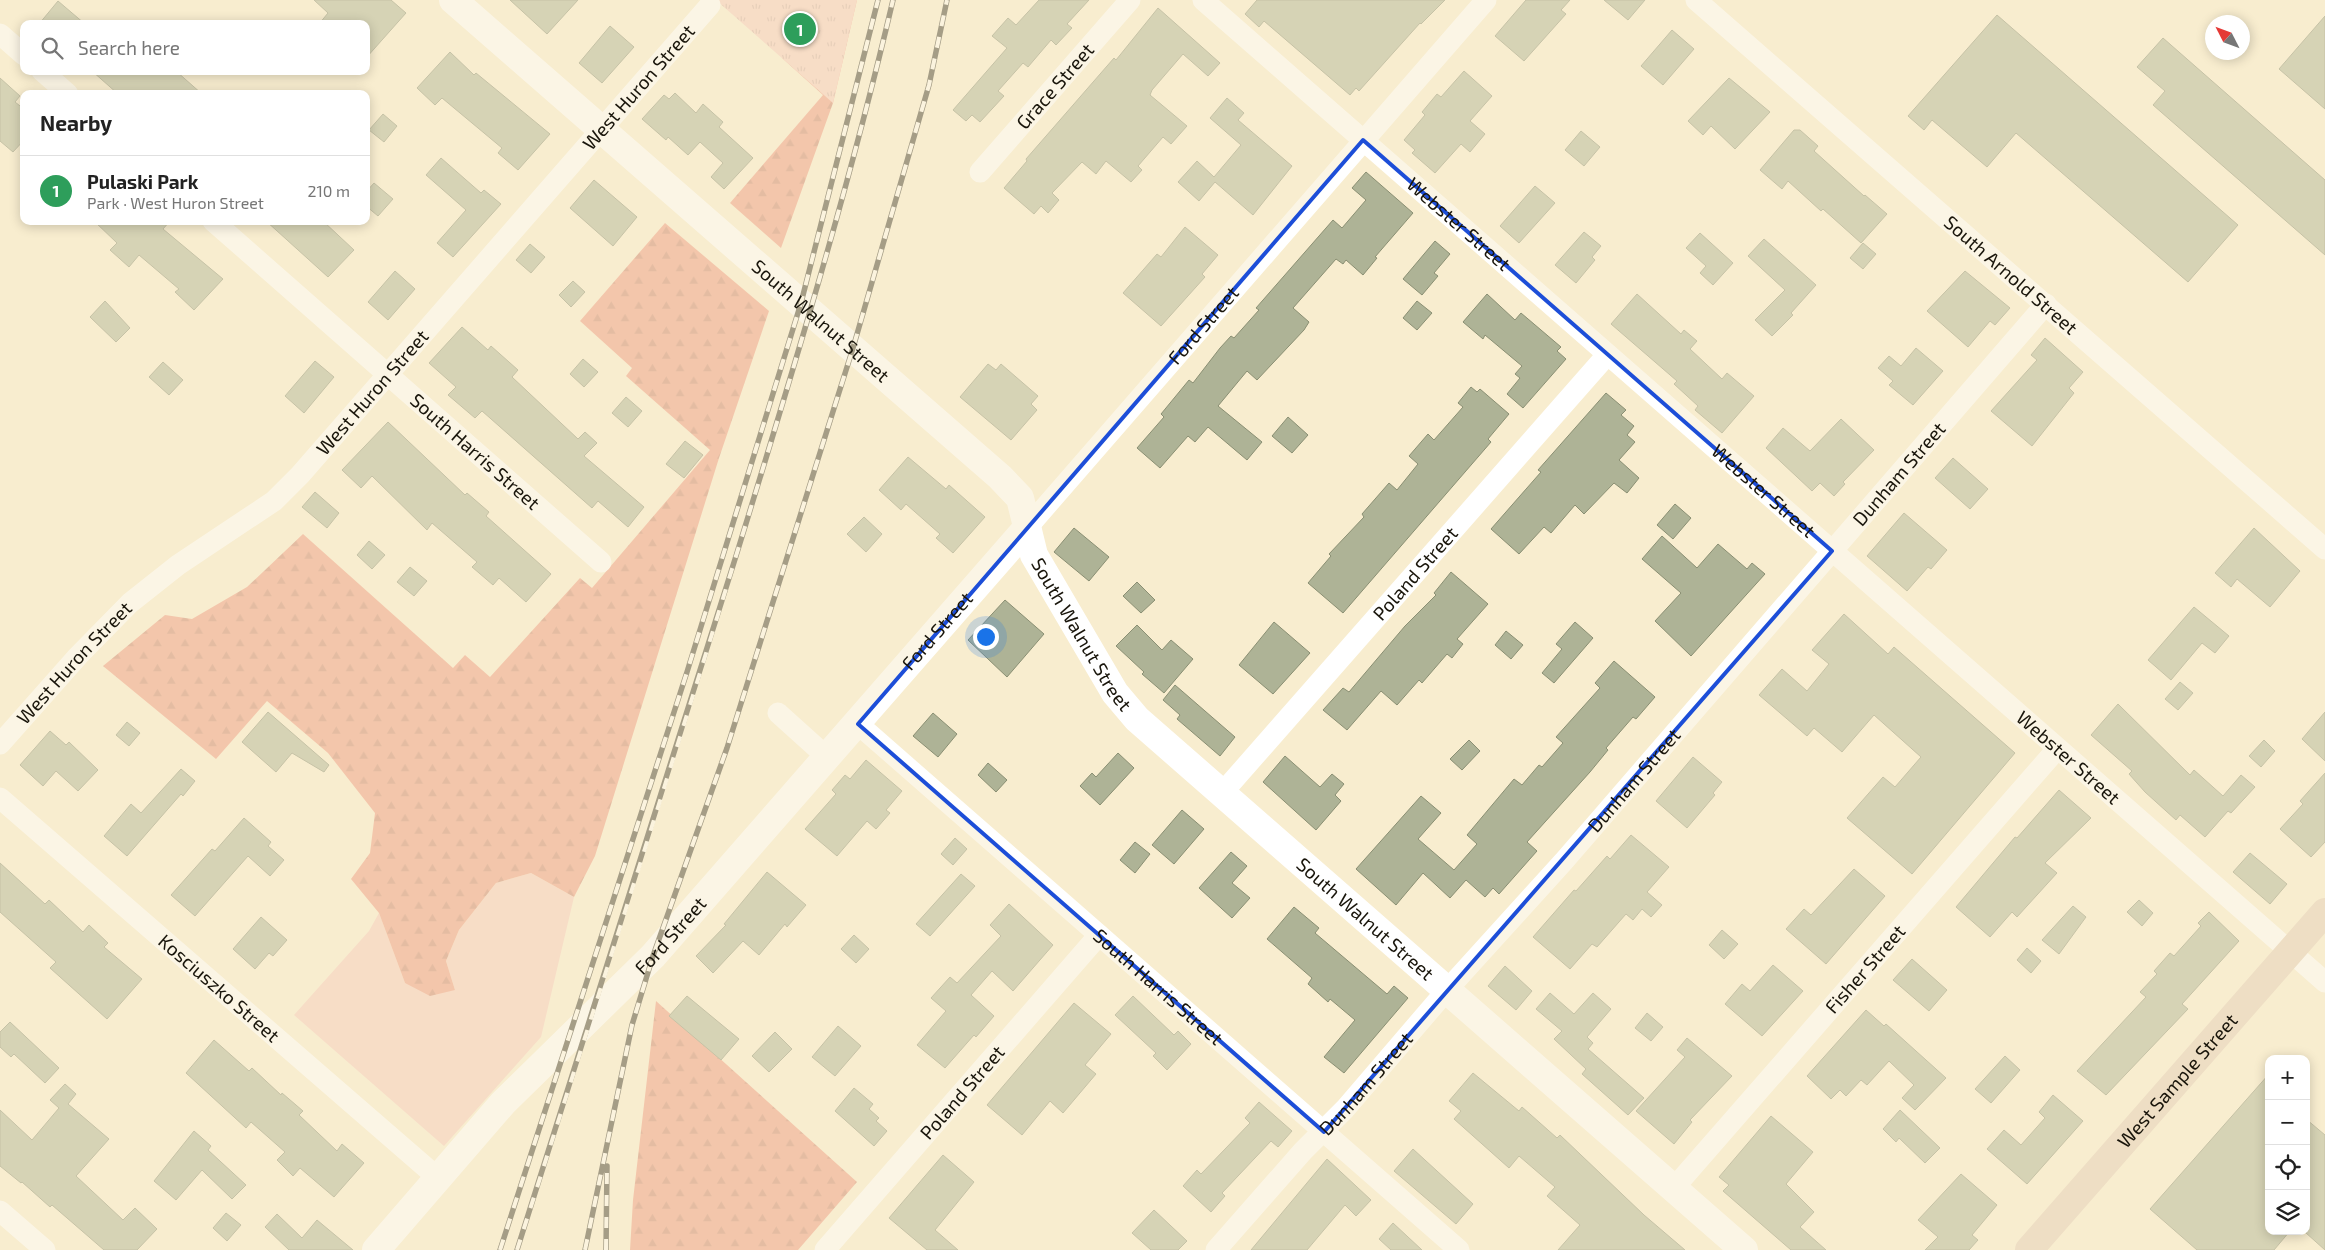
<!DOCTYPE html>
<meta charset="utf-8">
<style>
:root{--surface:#fff;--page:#f6f6f6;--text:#222;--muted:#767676;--line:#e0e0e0;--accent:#2563eb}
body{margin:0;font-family:"Exo 2",sans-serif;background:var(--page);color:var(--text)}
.controls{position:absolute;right:15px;bottom:15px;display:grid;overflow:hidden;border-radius:10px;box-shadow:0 2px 12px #0003}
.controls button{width:45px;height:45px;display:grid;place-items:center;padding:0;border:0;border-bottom:1px solid var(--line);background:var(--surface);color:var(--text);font:25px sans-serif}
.compass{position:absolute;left:2205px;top:15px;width:45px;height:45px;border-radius:50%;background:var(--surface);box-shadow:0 2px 12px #0003;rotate:312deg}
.you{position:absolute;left:985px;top:636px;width:18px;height:18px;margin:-12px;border:4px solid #fff;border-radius:50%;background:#1a73e8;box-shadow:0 0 0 8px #1a73e833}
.badge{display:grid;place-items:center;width:32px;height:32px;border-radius:50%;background:var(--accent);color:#fff;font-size:16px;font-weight:700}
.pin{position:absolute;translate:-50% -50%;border:2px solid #fff;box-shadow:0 1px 5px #0006}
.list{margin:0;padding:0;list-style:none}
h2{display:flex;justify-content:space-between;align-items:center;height:65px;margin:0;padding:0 20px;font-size:21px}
h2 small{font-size:16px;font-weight:400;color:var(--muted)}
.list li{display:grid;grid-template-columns:32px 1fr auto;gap:15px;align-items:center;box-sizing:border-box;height:70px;padding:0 20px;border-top:1px solid var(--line)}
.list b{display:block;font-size:19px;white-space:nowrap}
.list p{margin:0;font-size:16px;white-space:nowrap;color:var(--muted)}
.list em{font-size:16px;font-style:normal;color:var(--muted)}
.icon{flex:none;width:28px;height:28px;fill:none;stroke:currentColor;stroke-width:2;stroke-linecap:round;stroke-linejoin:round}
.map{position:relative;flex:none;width:2325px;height:1250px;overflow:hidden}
.search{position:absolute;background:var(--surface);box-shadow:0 2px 12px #0003;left:20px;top:20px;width:350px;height:55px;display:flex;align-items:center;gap:12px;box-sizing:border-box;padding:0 18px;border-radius:10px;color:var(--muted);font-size:19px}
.panel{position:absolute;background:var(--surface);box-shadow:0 2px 12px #0003;left:20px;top:90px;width:350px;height:135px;border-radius:10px}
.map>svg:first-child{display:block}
.grass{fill:#f7c9bb}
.forest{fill:url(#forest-firs)}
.park{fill:url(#park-tufts)}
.building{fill:#aeb396;stroke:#8a8f73}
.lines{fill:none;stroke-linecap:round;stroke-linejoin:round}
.minor{stroke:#fff;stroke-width:21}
.tertiary{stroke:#fff;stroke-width:28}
.secondary{stroke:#e2ccb5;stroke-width:28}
.rail-casing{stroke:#413c2e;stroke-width:5.5}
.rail{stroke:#fffbef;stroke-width:4;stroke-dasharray:11;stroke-linecap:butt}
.marked{fill:none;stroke:#1d4ed8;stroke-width:4;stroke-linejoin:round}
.labels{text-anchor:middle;stroke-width:4.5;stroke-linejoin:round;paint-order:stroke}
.street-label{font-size:19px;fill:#19150b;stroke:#fffbef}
</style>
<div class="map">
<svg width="2325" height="1250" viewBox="0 0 2325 1250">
<defs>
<pattern id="forest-firs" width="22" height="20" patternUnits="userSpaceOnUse" patternTransform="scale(1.25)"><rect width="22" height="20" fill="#ee987f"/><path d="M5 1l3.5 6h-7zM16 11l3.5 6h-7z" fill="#cc826c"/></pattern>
<pattern id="park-tufts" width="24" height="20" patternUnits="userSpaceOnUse" patternTransform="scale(1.25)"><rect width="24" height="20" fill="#f7c9bb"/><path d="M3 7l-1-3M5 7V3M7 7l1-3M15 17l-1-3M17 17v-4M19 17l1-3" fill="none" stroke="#d3ac9f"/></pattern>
</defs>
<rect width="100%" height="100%" fill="#f8edcf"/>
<path class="grass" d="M531 873 574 897 541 1037 444 1146 294 1015 369 931 379 913 405 983 455 990 446 961 459 930 496 883Z"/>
<path class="forest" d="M857 0 833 103 781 248 730 203 823 95 782 58Z
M665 223 769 311 719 458 595 856 574 897 531 873 496 883 459 930 446 961 455 990 430 996 405 983 379 913 351 879 370 853 375 813 328 753 267 701 216 759 103 666 165 615 192 619 247 587 303 534 453 668 465 655 490 677 580 578 592 588 710 450 626 376 632 368 580 321Z
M656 1001 857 1182 798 1250H630L633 1200Z"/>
<path class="park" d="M716 0H857L833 103Z"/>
<path class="building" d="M314 0H391L406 13 366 58V24H319L328 13Z
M510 0H578L547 34Z
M1039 0H1089L1067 24 1072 28 1056 45 1051 40 1028 67 1023 63 998 91 1004 96 980 122 972 115 966 121 953 110 1007 48 992 36 1008 18 1016 25Z
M1257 0H1445L1421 24 1420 23 1359 91 1356 88 1350 95 1264 21 1259 27 1245 14Z
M1526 0H1570L1561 10 1566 14 1524 61 1495 36Z
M1604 0H1645L1628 20Z
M58 1 85 24H39Z
M1158 8 1220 63 1208 76 1183 54 1152 90 1150 95 1187 126 1171 144 1163 137 1138 166 1142 170 1131 182 1106 161 1096 174 1082 162 1052 193 1059 200 1048 213 1041 206 1034 214 1004 188 1027 161 1026 159 1114 58 1116 60Z
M1997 15 2238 225 2188 282 2016 133 1987 167 1932 120 1924 130 1908 116Z
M2325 16V109L2279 69Z
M610 26 634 47 602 83 579 63Z
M1672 30 1694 49 1663 85 1641 66Z
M2163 38 2325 180V255L2153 105 2165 91 2137 67Z
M450 52 474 75 476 73 550 134 518 170 498 153 502 148 442 98 435 105 417 88Z
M92 71H176L202 94H118Z
M1464 71 1492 96 1470 121 1485 134 1470 152 1461 144 1435 173 1412 153 1415 150 1404 140 1425 115 1422 112 1437 94 1441 97Z
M0 78 20 96 15 102 24 109V140L13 152 0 141Z
M1729 78 1770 112 1735 149 1711 126 1703 135 1688 121Z
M675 93 696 113 703 104 723 122 719 127 753 158 724 189 711 177 723 163 700 142 688 155 668 137 666 140 642 119 664 95 669 99Z
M1227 98 1244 113 1238 120 1292 166 1253 215 1215 182 1199 201 1178 182 1197 161 1214 177 1241 145 1210 118Z
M383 114 397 126 384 142 369 130Z
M1794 130H1800L1818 146 1814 151 1864 196 1865 195 1887 214 1861 243 1823 209 1821 211 1788 181 1782 189 1760 170Z
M1581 131 1600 147 1584 166 1565 150Z
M441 158 481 193 484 190 501 204 453 257 437 243 466 210 426 175Z
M1366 172 1413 213 1375 257 1377 258 1363 275 1346 260 1343 264 1336 259 1293 308 1309 322 1304 330 1257 380 1247 371 1218 406 1262 442 1247 460 1208 427 1195 442 1188 436 1160 468 1137 448 1164 417 1161 414 1189 380 1193 383 1220 348 1231 336 1234 338 1259 310 1256 308 1333 220 1342 228 1366 200 1352 188Z
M594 180 637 217 613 246 570 208Z
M374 183 393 199 378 216 366 206V192Z
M1535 186 1555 203 1519 243 1500 226Z
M94 221H170L163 229 223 279 194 310 175 292 179 289 139 255 129 267 110 250 117 243Z
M266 221H323L354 250 328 277Z
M1185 227 1218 255 1202 274 1205 277 1161 326 1123 293 1157 254 1161 257Z
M1584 232 1601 246 1592 257 1595 260 1576 283 1555 265Z
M1700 233 1733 263 1713 285 1700 273 1706 266 1686 248Z
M1764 239 1816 285 1791 313 1793 315 1772 336 1755 320 1785 290 1748 256Z
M1435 241 1450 254 1434 273 1438 276 1422 295 1403 279Z
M1863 243 1876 254 1863 269 1850 258Z
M530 244 545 257 531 273 516 260Z
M395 271 415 289 388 320 368 302Z
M1965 271 2010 308 1995 325 1990 321 1968 347 1927 311Z
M573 281 585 292 571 307 559 295Z
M1487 294 1515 320 1521 313 1561 347 1557 351 1566 359 1523 408 1507 394 1520 378 1515 374 1522 366 1485 335 1483 339 1463 322Z
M1637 294 1681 334 1684 330 1697 341 1690 349 1722 379 1727 373 1754 396 1722 433 1695 410 1698 406 1674 384 1677 381 1611 324Z
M105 301 130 328 116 342 90 317Z
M1417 301 1432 313 1417 330 1403 318Z
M462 327 488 350 491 346 518 370 512 377 578 439 585 432 597 443 584 456 644 507 628 527 598 501 592 508 482 411 475 418 448 395 456 387 429 363Z
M2045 338 2083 372 2069 388 2074 393 2032 446 1991 411 2037 360 2031 355Z
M1916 348 1943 371 1913 405 1889 385 1893 381 1878 368 1889 356 1901 366Z
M583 359 598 372 584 387 570 374Z
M315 361 334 377 304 413 285 396Z
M163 362 183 380 169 395 149 377Z
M988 364 996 370 1001 364 1038 396 1031 404 1037 410 1011 440 960 397Z
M1471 387 1477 392 1480 389 1509 414 1488 439 1491 442 1343 613 1308 583 1331 556 1329 554 1364 517 1362 514 1389 483 1397 490 1418 464 1409 456 1428 434 1434 440 1463 407 1458 403Z
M1606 393 1626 410 1621 415 1634 426 1627 435 1635 442 1619 460 1639 478 1627 493 1614 483 1584 514 1575 505 1551 533 1544 527 1519 554 1491 529 1541 472 1538 470Z
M626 397 642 411 628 427 612 413Z
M1288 417 1308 435 1292 453 1272 436Z
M1841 419 1874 450 1843 482 1845 484 1834 496 1820 483 1812 491 1766 448 1783 428 1810 451Z
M388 422 465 495 467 493 489 512 486 516 551 574 526 602 499 578 493 585 472 567 477 562 432 523 427 530 372 476 361 488 342 470Z
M685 441 703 455 684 478 666 464Z
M908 457 946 489 949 485 985 517 953 553 936 538 940 534 906 504 901 510 879 490Z
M1953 458 1988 489 1970 509 1935 478Z
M315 492 339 513 327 528 302 507Z
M1675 504 1691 518 1673 539 1657 525Z
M1904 513 1947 550 1931 569 1928 567 1907 591 1867 556Z
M864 517 882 534 866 552 847 534Z
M1074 528 1109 557 1089 581 1054 552Z
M2254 528 2300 571 2270 607 2237 579 2231 587 2215 573Z
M1662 536 1697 568 1718 544 1747 569 1752 563 1765 574 1691 656 1655 621 1681 593 1642 559Z
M369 541 385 555 372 569 357 555Z
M410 567 427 581 414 596 397 582Z
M1451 572 1488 604 1457 639 1463 644 1452 658 1447 654 1422 683 1419 680 1397 705 1381 691 1347 730 1323 710 1343 688 1349 692 1405 626 1436 595 1434 593Z
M1137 582 1155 600 1141 613 1123 596Z
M1005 600 1044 634 1007 677 968 640Z
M2194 607 2229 636 2215 653 2202 643 2171 680 2148 660Z
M1844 614 1888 654 1894 647 2015 753 1912 874 1847 818 1883 777 1895 787 1921 757 1874 715 1842 752 1814 728 1807 736 1759 695 1782 669 1807 691 1829 664 1812 650Z
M1274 622 1310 653 1273 694 1239 665Z
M1575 622 1593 638 1554 683 1542 673 1562 649 1556 644Z
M1137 625 1162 650 1171 640 1193 659 1164 693 1142 674 1144 672 1116 646Z
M1506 631 1523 645 1511 659 1495 645Z
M1614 661 1655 697 1636 719 1633 717 1606 748 1608 750 1590 772 1527 842 1537 851 1499 894 1493 888 1485 897 1466 880 1450 898 1423 873 1396 905 1356 869 1421 796 1441 813 1418 839 1454 870 1477 844 1467 835 1514 779 1522 785 1539 765 1542 767 1563 743 1556 737 1600 688 1595 683Z
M2180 682 2193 693 2178 710 2165 699Z
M1175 685 1235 737 1220 756 1177 719 1180 715 1163 700Z
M2118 704 2190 775 2194 770 2223 796 2241 775 2255 787 2231 813 2228 811 2205 837 2180 815 2176 820 2145 792 2129 774 2132 771 2091 735Z
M268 712 329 765 324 772 292 753 276 772 242 742Z
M2325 712V761L2302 739Z
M933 713 957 734 938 757 913 736Z
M127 722 140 733 129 746 116 735Z
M50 731 66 745 69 742 98 770 78 791 56 771 43 786 20 765Z
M1469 740 1480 751 1462 770 1450 759Z
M2264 740 2275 751 2261 767 2249 756Z
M1118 753 1134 768 1100 805 1080 786 1092 773 1096 777Z
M1285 756 1320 787 1332 774 1344 784 1335 795 1341 801 1316 830 1263 782Z
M1693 757 1722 782 1713 793 1715 795 1687 828 1656 801Z
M866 760 902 791 886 810 890 813 876 829 867 821 837 856 805 829 836 794 832 790 845 775 850 779Z
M988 763 1007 780 996 792 978 775Z
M181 769 195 781 183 796 181 794 127 856 104 836 131 804 141 813Z
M2325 773V842L2311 857 2280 829 2303 804 2300 801Z
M2059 790 2091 818 2045 863 2057 873 2017 917 2012 912 1990 937 1956 907 2015 837 2017 838Z
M1182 810 1204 829 1174 864 1152 845Z
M244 818 271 842 268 846 284 860 270 876 248 856 195 916 171 895 212 849 215 851Z
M1631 835 1669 867 1647 892 1662 905 1651 917 1642 909 1633 920 1626 914 1597 947 1592 944 1570 969 1533 937 1574 890 1576 891 1607 856 1610 859Z
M955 838 967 849 953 865 941 854Z
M1135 842 1150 854 1135 873 1120 860Z
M1231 852 1247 866 1232 883 1250 898 1232 918 1199 888Z
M2250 853 2287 884 2270 904 2233 872Z
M0 863 45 904 49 900 83 932 89 925 108 943 104 947 142 979 107 1019 50 968 56 962 0 912Z
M1854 869 1885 896 1826 964 1786 929 1804 909 1811 915Z
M767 872 806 905 787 927 785 924 759 955 743 941 713 973 696 956 726 925 724 924Z
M961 874 975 886 930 936 916 924Z
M2139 900 2153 913 2142 926 2127 912Z
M1009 904 1053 945 1013 991 992 971 971 995 994 1016 976 1037 974 1035 945 1068 917 1045 946 1011 931 998 950 977 957 983 1001 936 990 925Z
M2073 906 2086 917 2059 954 2042 940Z
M1294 907 1319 928 1315 933 1387 994 1394 986 1408 998 1344 1073 1324 1057 1355 1020 1330 999 1328 1002 1308 984 1312 978 1267 939Z
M2209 912 2239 941 2182 1004 2188 1009 2106 1095 2077 1071 2146 997 2140 992 2157 974 2154 971 2170 953 2174 956 2201 926 2198 923Z
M261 917 287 940 273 956 269 953 255 969 233 949Z
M1722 930 1738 944 1724 959 1709 945Z
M854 935 869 949 856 963 841 949Z
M2027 948 2041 961 2031 973 2017 960Z
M1912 959 1947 990 1929 1011 1893 980Z
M1773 965 1803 991 1762 1036 1725 1004 1742 984 1750 991Z
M1505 966 1532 991 1516 1010 1488 986Z
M1550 993 1574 1014 1593 993 1611 1009 1587 1037 1593 1043 1588 1049 1644 1098 1628 1115 1582 1074 1586 1069 1554 1039 1562 1031 1536 1009Z
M687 996 739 1039 721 1060 669 1016Z
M1133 996 1174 1035 1178 1031 1191 1044 1167 1070 1153 1056 1156 1053 1115 1015Z
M1074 1003 1111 1034 1085 1065 1096 1074 1063 1113 1050 1101 1022 1135 987 1105Z
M1866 1010 1884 1026 1886 1024 1946 1078 1915 1110 1902 1098 1914 1085 1889 1061 1867 1085 1861 1080 1846 1096 1840 1090 1831 1099 1807 1076Z
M1647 1013 1663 1027 1651 1041 1635 1028Z
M10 1022 59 1068 45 1083 14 1054 11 1057 0 1047V1032Z
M838 1026 861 1046 835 1076 812 1057Z
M775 1032 792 1049 769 1072 752 1056Z
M1687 1038 1732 1076 1690 1120 1692 1122 1674 1144 1636 1111 1685 1057 1677 1050Z
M214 1040 249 1071 252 1068 281 1095 282 1093 303 1111 299 1115 337 1151 342 1144 364 1163 334 1197 300 1168 293 1176 277 1160 285 1152 251 1122 246 1128 186 1073Z
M2005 1056 2020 1070 1991 1103 1975 1089Z
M1473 1073 1519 1111 1522 1107 1557 1138 1560 1135 1644 1215 1685 1250H1558L1580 1225 1547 1196 1555 1187 1519 1156 1509 1168 1454 1119 1461 1111 1449 1101Z
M2269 1074V1231H2290L2274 1250H2197L2150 1209Z
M65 1084 76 1094 68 1104 109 1139 76 1176 123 1220 135 1208 157 1229 137 1250H104L52 1205 50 1207 22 1182 21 1183 0 1166V1110L32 1140 59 1108 50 1100Z
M854 1088 873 1104 869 1109 879 1118 876 1121 887 1131 874 1146 835 1111Z
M2053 1095 2083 1121 2027 1184 1987 1149 2004 1130 2021 1145 2045 1118 2039 1112Z
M1259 1102 1292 1131 1278 1147 1271 1141 1222 1193 1225 1196 1211 1212 1183 1186 1197 1170 1201 1174 1250 1123 1245 1118Z
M1900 1110 1940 1148 1925 1163 1899 1138 1896 1142 1883 1129Z
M1771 1116 1813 1152 1786 1184 1814 1212 1800 1227 1826 1250H1791L1723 1191 1729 1185 1719 1177Z
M2306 1119 2325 1135V1250L2306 1233Z
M194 1131 211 1146 208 1150 246 1185 232 1199 202 1170 176 1200 154 1181Z
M1413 1149 1473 1204 1456 1224 1394 1171Z
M943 1155 974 1182 935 1230 958 1250H927L889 1218Z
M1327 1159 1371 1200 1356 1216 1345 1205 1307 1250H1251Z
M1961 1174 1997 1205 1972 1235 1978 1240 1969 1250H1925L1938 1237 1918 1220Z
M1154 1210 1187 1241 1178 1250H1151L1132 1233Z
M226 1213 241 1225 227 1241 213 1228Z
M277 1214 302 1238 317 1220 353 1250H289L265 1227Z
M1393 1223 1422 1250H1391L1379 1239Z"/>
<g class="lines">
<g class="minor">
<path id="s1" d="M1203 0 2325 982"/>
<path id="s2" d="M1696 0 2325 549"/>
<path d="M0 34 24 55"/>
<path d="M42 71 68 94"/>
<path id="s3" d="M980 172 1130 0"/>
<path id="s4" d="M213 221 601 562"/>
<path id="s5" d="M1026 529 1486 0"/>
<path d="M778 713 828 758"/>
<path id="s6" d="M858 724 1459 1250"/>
<path id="s7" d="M0 744 78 656 130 603 178 565 274 501 300 475 710 5"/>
<path id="s8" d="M1223 792 1607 355"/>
<path id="s9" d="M0 798 438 1178"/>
<path id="s10" d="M1673 1189 2057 749"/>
<path d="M0 1211 45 1250"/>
<path id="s11" d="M825 1250 1099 935"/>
<path id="s12" d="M1216 1250 1303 1151 1345 1109 1447 990 1564 861 2046 304"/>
</g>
<g class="tertiary">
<path id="s13" d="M453 0 1000 477 1020 498 1034 555 1115 693 1137 719 1744 1250"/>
<path id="s14" d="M376 1250 503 1103 653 956 1026 529"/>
</g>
<path class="secondary" id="s15" d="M2029 1250 2325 912"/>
<defs>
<path id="rail" d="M500 1250 687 672 801 303 878 0
M517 1250C591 1019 665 788 736 556 793 371 849 188 893 0
M585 1250 632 1025 653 956 727 748 853 348 929 85 947 0
M606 1250 607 1166"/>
</defs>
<use href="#rail" class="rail-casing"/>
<use href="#rail" class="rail"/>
</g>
<path d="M0 0H2325V1250H0ZM1363 140 1832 551 1324 1132 858 724Z" fill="#f8edcf" fill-opacity=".55" fill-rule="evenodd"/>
<path class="marked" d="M1363 140 1832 551 1324 1132 858 724Z"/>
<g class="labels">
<g class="street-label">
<text dy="7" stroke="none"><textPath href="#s3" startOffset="114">Grace Street</textPath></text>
<text dy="7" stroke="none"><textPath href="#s7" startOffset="920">West Huron Street</textPath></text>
<text dy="7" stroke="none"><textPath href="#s1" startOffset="340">Webster Street</textPath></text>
<text dy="7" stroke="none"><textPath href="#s2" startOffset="418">South Arnold Street</textPath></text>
<text dy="7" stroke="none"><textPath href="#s13" startOffset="488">South Walnut Street</textPath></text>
<text dy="7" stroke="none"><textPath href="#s5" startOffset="270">Ford Street</textPath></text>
<text dy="7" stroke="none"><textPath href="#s7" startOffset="515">West Huron Street</textPath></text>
<text dy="7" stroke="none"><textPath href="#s4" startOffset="349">South Harris Street</textPath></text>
<text dy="7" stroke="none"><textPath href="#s12" startOffset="1034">Dunham Street</textPath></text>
<text dy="7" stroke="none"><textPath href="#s1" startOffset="745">Webster Street</textPath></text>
<text dy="7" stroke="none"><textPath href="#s8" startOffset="291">Poland Street</textPath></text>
<text dy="7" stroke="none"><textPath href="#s14" startOffset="836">Ford Street</textPath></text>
<text dy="7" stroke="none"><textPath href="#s13" startOffset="906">South Walnut Street</textPath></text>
<text dy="7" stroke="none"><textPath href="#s7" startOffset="110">West Huron Street</textPath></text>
<text dy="7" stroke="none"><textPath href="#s1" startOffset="1150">Webster Street</textPath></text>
<text dy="7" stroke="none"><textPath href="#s12" startOffset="629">Dunham Street</textPath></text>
<text dy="7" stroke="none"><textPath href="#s13" startOffset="1311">South Walnut Street</textPath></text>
<text dy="7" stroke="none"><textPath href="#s14" startOffset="431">Ford Street</textPath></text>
<text dy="7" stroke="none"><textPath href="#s10" startOffset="292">Fisher Street</textPath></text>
<text dy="7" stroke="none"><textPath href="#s6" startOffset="399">South Harris Street</textPath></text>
<text dy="7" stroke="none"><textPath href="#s9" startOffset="290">Kosciuszko Street</textPath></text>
<text dy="7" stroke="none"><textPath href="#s15" startOffset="225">West Sample Street</textPath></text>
<text dy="7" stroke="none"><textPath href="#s12" startOffset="224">Dunham Street</textPath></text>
<text dy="7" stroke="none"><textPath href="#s11" startOffset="209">Poland Street</textPath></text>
</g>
</g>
</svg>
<div class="controls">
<button>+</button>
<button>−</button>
<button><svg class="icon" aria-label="locate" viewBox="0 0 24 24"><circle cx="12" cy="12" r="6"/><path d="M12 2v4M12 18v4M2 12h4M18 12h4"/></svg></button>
<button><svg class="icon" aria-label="layers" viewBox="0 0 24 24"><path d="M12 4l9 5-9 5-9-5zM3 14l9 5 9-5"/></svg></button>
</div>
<svg class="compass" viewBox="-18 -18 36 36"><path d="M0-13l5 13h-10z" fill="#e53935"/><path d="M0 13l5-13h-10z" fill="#767676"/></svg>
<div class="you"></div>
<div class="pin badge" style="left:800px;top:29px;background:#2e9e5b">1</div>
<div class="search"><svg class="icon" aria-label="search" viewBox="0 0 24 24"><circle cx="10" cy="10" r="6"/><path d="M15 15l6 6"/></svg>Search here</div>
<section class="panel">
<h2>Nearby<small></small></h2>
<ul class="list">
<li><span class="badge" style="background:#2e9e5b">1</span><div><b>Pulaski Park</b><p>Park · West Huron Street</p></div><em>210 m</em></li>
</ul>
</section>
</div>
